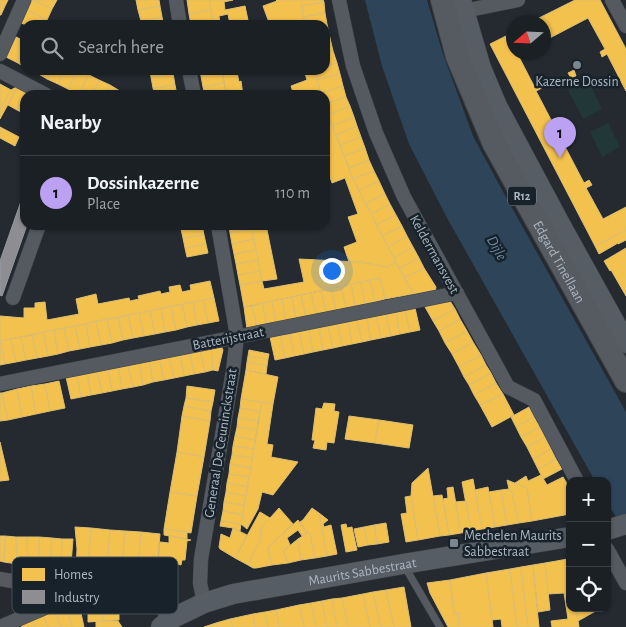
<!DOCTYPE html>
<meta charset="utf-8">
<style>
:root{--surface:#1b2024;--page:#282d31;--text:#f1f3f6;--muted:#a0a3a6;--line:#393e41;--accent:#bca0f2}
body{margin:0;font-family:"Alegreya Sans",sans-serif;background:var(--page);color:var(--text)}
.controls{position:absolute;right:15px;bottom:15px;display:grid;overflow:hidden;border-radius:10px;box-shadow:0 1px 4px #0004}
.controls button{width:45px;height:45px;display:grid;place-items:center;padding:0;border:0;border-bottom:1px solid var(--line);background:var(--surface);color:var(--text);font:25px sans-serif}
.compass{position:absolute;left:506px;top:15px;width:45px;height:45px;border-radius:50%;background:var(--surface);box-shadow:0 1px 4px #0004;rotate:251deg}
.you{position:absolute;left:331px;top:270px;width:18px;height:18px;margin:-12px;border:4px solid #fff;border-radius:50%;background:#1a73e8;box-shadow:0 0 0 8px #1a73e833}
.badge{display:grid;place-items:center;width:32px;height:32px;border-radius:50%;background:var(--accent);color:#111;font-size:16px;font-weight:700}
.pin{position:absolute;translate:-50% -41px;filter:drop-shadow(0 1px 2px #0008)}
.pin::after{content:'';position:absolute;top:26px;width:18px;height:15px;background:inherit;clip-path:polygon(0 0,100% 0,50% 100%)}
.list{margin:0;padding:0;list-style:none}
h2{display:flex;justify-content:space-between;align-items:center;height:65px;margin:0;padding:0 20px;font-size:21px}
h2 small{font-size:16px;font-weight:400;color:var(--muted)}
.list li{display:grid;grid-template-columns:32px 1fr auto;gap:15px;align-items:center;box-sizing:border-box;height:75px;padding:0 20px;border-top:1px solid var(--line)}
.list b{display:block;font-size:19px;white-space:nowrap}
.list p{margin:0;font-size:16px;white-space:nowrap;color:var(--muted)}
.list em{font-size:16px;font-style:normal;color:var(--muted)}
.icon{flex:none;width:28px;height:28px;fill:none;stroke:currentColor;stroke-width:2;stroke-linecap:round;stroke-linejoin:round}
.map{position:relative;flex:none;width:626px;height:627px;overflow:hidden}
.search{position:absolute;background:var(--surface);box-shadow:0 1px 4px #0004;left:20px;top:20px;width:310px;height:55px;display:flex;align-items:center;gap:12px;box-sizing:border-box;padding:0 18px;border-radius:15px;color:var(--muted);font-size:19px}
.panel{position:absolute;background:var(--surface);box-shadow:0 1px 4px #0004;left:20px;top:90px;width:310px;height:140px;border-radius:15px}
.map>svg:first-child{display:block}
.green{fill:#213738}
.water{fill:#2e4459}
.homes{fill:#f2c14e;stroke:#ddbe71}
.industry{fill:#8d8d92;stroke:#969aa1}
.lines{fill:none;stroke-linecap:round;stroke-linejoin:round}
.lane-casing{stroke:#404449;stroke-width:8}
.street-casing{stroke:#404449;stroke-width:15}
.secondary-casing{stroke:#404449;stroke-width:21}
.primary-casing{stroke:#41474d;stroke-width:24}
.lane{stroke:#545a60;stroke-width:7}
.street{stroke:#545a60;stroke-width:14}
.secondary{stroke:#575d64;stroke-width:20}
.primary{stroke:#565b62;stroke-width:22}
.poi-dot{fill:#7c8690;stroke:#18222b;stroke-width:2}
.labels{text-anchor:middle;stroke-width:5;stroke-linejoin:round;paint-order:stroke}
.shield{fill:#18222b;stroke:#808b96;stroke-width:1}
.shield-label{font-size:12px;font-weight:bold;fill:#acb8c4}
.poi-label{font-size:14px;fill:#acb8c4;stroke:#18222b}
.street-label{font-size:14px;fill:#acb8c4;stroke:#18222b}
.water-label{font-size:15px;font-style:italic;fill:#6b8caa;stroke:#18222b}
.key{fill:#18222b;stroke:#444f59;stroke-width:1}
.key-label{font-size:14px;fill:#acb8c4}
</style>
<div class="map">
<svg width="626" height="627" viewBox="0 0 626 627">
<rect width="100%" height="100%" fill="#242a30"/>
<path class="green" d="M588 80 602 109 583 119 568 90Z
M608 123 620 147 602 157 590 132Z"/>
<path class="water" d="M365 0H427L442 51 473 136 502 190 626 412V532L607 503V481H595L446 216 409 144 382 66Z"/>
<path class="homes" d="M0 0H8L5 6 0 4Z
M30 0H33L52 9 47 20 25 9Z
M33 0H57L52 9Z
M136 0H159L160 6 138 10Z
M187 0H209L211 10 189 14Z
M209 0H233L224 2 225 10 245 6 249 25H230L228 14 219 16 220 25H214Z
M276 0H301L305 25H270L263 6 277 1Z
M301 0H323L324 2 302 6Z
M575 0H600L626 49V91L607 54 602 57 601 54 600 52 605 49 588 18 544 41V22H531Z
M324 2 325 13 303 17 302 6Z
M0 4 5 6 1 15H0Z
M160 6 162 17 141 21 138 10Z
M25 9 47 20 45 25H26L19 22Z
M211 10 214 25H191L189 14Z
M325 13 327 24 305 25 303 17Z
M162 17 164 25H141V21Z
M327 24 330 38 325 40V25H324Z
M514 32V52H522L518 55 534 86 540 83 541 85 542 88 536 91 584 183 589 180 592 185 586 188 603 219 626 207V230L595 246 490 44Z
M16 37 25 41V45L16 62 6 57Z
M330 38 333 51 325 53V40Z
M25 45V67L16 62Z
M333 51 337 63 325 66V53Z
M337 63 340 74 317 80 315 70H325V66Z
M39 70H52L47 79 37 73Z
M52 70H65L58 84 47 79Z
M65 70H78L68 89 58 84Z
M78 70 89 75 78 95 68 89Z
M150 70H172L173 73 151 77Z
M200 70H222V72L201 76Z
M222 70H240L237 72 239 82 241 81 243 95H227Z
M304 70H315L321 95H294L291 86 307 80Z
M574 70 576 76 571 78 568 73Z
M222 72 224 83 203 87 201 76Z
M173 73 175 85 153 88 151 77Z
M340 74 343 86 321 93 317 80Z
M89 75 99 80 92 95H78Z
M99 80 110 85 105 95H92Z
M224 83 226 93 216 95H205L203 87Z
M0 84 11 90 0 110Z
M110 85 120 91 118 95H105Z
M175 85 177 95H155L153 88Z
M18 86 0 119V110L11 90Z
M18 86 27 91 17 110 8 105Z
M343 86 346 97 325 104V95H321V93Z
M27 91 35 95H25V114L17 110Z
M346 97 350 106 328 115 325 104Z
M350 106 354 117 332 126 328 115Z
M325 107 353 179 396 262 388 267 359 262H349L344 247 357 242 348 217 358 214 345 178 332 183 325 163Z
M354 117 357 126 336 135 332 126Z
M357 126 361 137 340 145 336 135Z
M0 127 19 137 15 146 0 138Z
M361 137 365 148 344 156 340 145Z
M365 148 369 160 349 168 344 156Z
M369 160 374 171 353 179 349 168Z
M374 171 379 181 359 190 353 179Z
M379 181 385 194 365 204 359 190Z
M385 194 390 204 371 214 365 204Z
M390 204 396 215 376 225 371 214Z
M396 215 402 226 382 236 376 225Z
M181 225H202L181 229Z
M202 225 204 235 183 238 181 229Z
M229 225H251L252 229 230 233Z
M251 225H266L277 279 262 281Z
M402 226 407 236 388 247 382 236Z
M252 229 254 239 232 244 230 233Z
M626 230V240L618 244V243L599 254 595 246Z
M204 235 206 244 185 248 183 238Z
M407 236 413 247 394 258 388 247Z
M254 239 256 250 234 254 232 244Z
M206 244 208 253 187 257 185 248Z
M413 247 419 258 399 268 394 258Z
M626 248V296L611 270 610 271 604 261Z
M256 250 258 260 236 264 234 254Z
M419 258 424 268 404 278 399 268Z
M299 259 359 262 388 267 396 262 414 294 385 299 380 278 244 307 240 285 262 281 264 289 304 282Z
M258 260 260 271 238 275 236 264Z
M424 268 436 287 435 293 415 297 404 278Z
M260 271 262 281 240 285 238 275Z
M380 278 385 299 375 302 370 280Z
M370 280 375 302 365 304 361 282Z
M210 281 214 298 0 341V316L24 318V308H35V303L45 302 47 320 79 314 76 299 96 294 98 304 129 298 130 301 139 299 138 296 160 291 161 294 170 292 169 287 180 285 182 292 191 290 190 285Z
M361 282 365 304 355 306 351 284Z
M351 284 355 306 346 308 341 286Z
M341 286 346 308 336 310 331 288Z
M331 288 336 310 326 312 321 291Z
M321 291 326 312 316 314 311 293Z
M311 293 316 314 306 317 301 295Z
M301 295 306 317 296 319 292 297Z
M292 297 296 319 286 321 282 299Z
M214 298 219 321 208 323 203 300Z
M282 299 286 321 276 323 272 301Z
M203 300 208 323 197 325 193 302Z
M272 301 276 323 267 325 262 303Z
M450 301 455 309 433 321 425 307Z
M193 302 197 325 187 327 182 304Z
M262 303 267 325 257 327 252 306Z
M182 304 187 327 176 330 171 306Z
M171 306 176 330 165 332 161 308Z
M252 306 257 327 247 329 244 307Z
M161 308 165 332 155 334 150 311Z
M415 308 420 330 410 332 405 310Z
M455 309 460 319 439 331 433 321Z
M405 310 410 332 400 334 396 312Z
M150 311 155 334 144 336 139 313Z
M396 312 400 334 391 336 386 314Z
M139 313 144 336 133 338 128 315Z
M386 314 391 336 381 338 376 316Z
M128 315 133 338 123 340 118 317Z
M376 316 381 338 371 340 367 318Z
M118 317 123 340 112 343 107 319Z
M367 318 371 340 362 342 357 320Z
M107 319 112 343 101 345 96 321Z
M460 319 467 331 445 343 439 331Z
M357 320 362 342 352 344 348 322Z
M96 321 101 345 90 347 86 324Z
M348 322 352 344 342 346 338 324Z
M86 324 90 347 80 349 75 326Z
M338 324 342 346 333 348 328 326Z
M75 326 80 349 69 351 64 328Z
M328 326 333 348 323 350 319 328Z
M64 328 69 351 58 354 54 330Z
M319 328 323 350 313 352 309 330Z
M54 330 58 354 48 356 43 332Z
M309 330 313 352 304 354 299 332Z
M467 331 473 342 452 354 445 343Z
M43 332 48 356 37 358 32 335Z
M299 332 304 354 294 356 290 334Z
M290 334 294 356 285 358 280 335Z
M32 335 37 358 26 360 21 337Z
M280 335 285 358 275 360 270 337Z
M21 337 26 360 16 362 11 339Z
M11 339 16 362 5 364 0 341Z
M0 341 5 364 0 365Z
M473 342 481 355 459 367 452 354Z
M221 346 223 350 218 371 213 370 211 348Z
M211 348 213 370 205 372 200 350Z
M200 350 205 372 194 374 190 353Z
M249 350 269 354 268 359 248 356Z
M190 353 194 374 184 376 180 355Z
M180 355 184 376 174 378 169 357Z
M481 355 486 365 464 377 459 367Z
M248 356 268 359 267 366 247 362Z
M169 357 174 378 164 380 159 359Z
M159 359 164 380 153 382 149 361Z
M149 361 153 382 143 385 139 363Z
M247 362 267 366 266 374 246 370Z
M139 363 143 385 133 387 128 365Z
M128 365 133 387 122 389 118 367Z
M486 365 491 373 469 385 464 377Z
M118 367 122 389 112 391 108 369Z
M108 369 112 391 102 393 97 371Z
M246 370 278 377 273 404 241 399Z
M97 371 102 393 91 395 87 373Z
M87 373 91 395 81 397 77 375Z
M491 373 496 383 474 395 469 385Z
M77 375 81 397 71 399 66 377Z
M59 381 65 408 50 411 45 384Z
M496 383 503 394 480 405 474 395Z
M45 384 50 411 36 414 31 386Z
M31 386 36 414 22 417 17 389Z
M187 386 215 390 213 402 186 398Z
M17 389 22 417 8 420 2 393Z
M0 393H2L8 420 0 421Z
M503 394 514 415 492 427 480 405Z
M186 398 213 402 211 411 184 406Z
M241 399 262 402 260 412 240 408Z
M262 402 273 404 267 444 273 445 271 457 298 462 273 495 262 492 258 509 247 529 241 524Z
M324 403 335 404 334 411 339 412 334 443 327 442 326 450 313 448 315 440H312L316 408 322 409Z
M184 406 211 411 210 421 182 416Z
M529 407 534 417 516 427 511 417Z
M240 408 260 412 258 421 238 418Z
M182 416 210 421 204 457 177 452Z
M349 416 379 420 375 443 345 439Z
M534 417 540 427 521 437 516 427Z
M238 418 258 421 257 430 237 427Z
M379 420 413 425 409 448 375 443Z
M237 427 257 430 255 440 235 436Z
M540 427 545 437 527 447 521 437Z
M235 436 255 440 254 449 233 446Z
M545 437 551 449 533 459 527 447Z
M0 442 9 480 0 481Z
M233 446 254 449 252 458 232 455Z
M551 449 556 459 538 469 533 459Z
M177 452 204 457 197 496 170 492Z
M232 455 252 458 251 468 230 464Z
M556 459 562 469 543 479 538 469Z
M230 464 251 468 249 477 229 474Z
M428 468 440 536 418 540 411 496 412 483Z
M229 474 249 477 248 487 227 483Z
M541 475 547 485 563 477 570 489V514L532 521 527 488 515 483 526 476 528 481Z
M473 479 482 529 471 531 462 482Z
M507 480 527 488 532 521 519 523 512 493 509 489Z
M227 483 248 487 246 496 226 492Z
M453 487 461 533 449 535 443 499 448 498 447 488Z
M488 487 495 527 482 529 475 490Z
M509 489 512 493 519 523 507 525 501 490Z
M501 490 507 525 495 527 489 492Z
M170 492 197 496 191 533 164 529Z
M226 492 246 496 244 505 224 502Z
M442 495 449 535 440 536 433 496Z
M411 496 418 540 406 542 401 514 407 513 405 497Z
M466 501 471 531 461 533 455 502Z
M224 502 244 505 243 515 223 511Z
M279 508 293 524 270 545 268 549 272 565 256 568H253L248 565 260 540 261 528Z
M312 508 319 513 327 556 315 558 310 533 309 532 307 533 300 522 303 520Z
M223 511 243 515 241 524 221 521Z
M260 512 270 518 261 528 260 540 248 565 235 558Z
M319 513 328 520 323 524 324 527 331 525 337 554 327 556Z
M298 520 307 533 302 536 298 530 287 538 290 545 283 551 288 563 272 565 268 549 270 545Z
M221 521 241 524 240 531 233 528 220 526Z
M386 523 389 542 377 544 374 525Z
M346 524 347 528 352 527 357 550 346 552 341 525Z
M374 525 377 544 368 545 364 527Z
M75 527 91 528 88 572 76 571 77 549Z
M364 527 368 545 358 547 354 529Z
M91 528 110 530 107 564 88 563Z
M233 528 247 535 235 558 220 549 219 547 221 534 230 538Z
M164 529 187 532V539L164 535Z
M110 530 125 531 122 565 107 564Z
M125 531 141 532 138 567 122 565Z
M141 532 160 534 157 568 138 567Z
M309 532 310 533 315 558 301 560 298 539Z
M0 536H5L4 562 0 561Z
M5 536 16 537 17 564 4 562Z
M169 536 191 540 187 541 185 560H182L181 565 178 564 177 569H174V573L158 572 157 575 160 542 169 543Z
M16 537H27L28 565 17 564Z
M27 537H39V567L28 565Z
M39 537 52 538 50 569 39 567Z
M52 538 62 539 61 564 50 563Z
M62 539H73L71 564H61Z
M298 539 301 560 288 563 283 551Z
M568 559 570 568V608H576L579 627H552L551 621 568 619 564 593 548 594 545 563Z
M545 563 550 610 538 612 533 565Z
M533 565 537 608 539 627H528L521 567Z
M521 567 528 627H517L510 569Z
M510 569 517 627H502L501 619 492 620 486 573Z
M486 573 493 627H458L459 613H454L450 580Z
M450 580 454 613H459L458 627H448L430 593 427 583Z
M404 587 411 627H394L386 590Z
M386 590 394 627H381L373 592Z
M373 592 381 627H370L363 594Z
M363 594 370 627H348L342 598Z
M342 598 348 627H337L332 599Z
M332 599 337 627H327L322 601Z
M322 601 327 627H316L311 603Z
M311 603 316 627H304L299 605Z
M79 604 84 627H72L66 607Z
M299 605 304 627H279L276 610Z
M66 607 72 627H61L54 610Z
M576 608H601L578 621Z
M54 610 61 627H48L42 613Z
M276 610 279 627H268L265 612Z
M102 611H119V620L103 621Z
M102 611 103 621 88 622V612Z
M265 612 268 627H255L253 614Z
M42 613 48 627H35L31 618Z
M253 614 255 627H233L230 619Z
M31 618 35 627H22L20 623Z
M230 619 233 627H218L216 623Z
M96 621H118L122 627H96Z
M216 623 218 627H204Z"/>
<path class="industry" d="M25 190V225H27L2 296 0 295V261Z"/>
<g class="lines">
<defs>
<path id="lane" d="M405 567 440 627"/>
<path id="street" d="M176 0 180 25
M339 0 353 66 376 133 404 197 508 387 534 400 577 481
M612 0 626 26
M459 16 464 11 518 0
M0 54 24 0
M189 70 194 95
M0 71 46 95
M13 298 39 225
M0 384 457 293
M607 549 626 583
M0 579 79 593 154 600 171 619
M204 603 200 583 201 559 233 371 237 336 218 225
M0 627 79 593"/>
<g id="secondary">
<path d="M461 0 481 68 497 106 559 222 626 343"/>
<path d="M607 530 626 524"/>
<path id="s1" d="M161 627 171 619 204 603 233 594 403 564 570 537"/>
</g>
<g id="primary">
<path id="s2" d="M442 0 457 56 494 144 626 381"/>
</g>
</defs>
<use href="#lane" class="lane-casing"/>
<use href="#street" class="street-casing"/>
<use href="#secondary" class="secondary-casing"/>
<use href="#primary" class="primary-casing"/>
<use href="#lane" class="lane"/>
<use href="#street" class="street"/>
<use href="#secondary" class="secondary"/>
<use href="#primary" class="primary"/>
</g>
<g class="poi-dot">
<circle cx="577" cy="65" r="5"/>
<rect x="449" y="538" width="10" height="10" rx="2.5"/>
</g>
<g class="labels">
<rect class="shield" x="508" y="186.5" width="28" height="19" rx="4"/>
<g class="shield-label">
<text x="522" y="200">R12</text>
</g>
<g class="poi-label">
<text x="577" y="86">Kazerne Dossin</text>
<text x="464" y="540" text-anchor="start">Mechelen Maurits<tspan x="464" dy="16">Sabbestraat</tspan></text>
</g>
<g class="street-label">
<text transform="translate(435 254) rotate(61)" y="5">Keldermansvest</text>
<text dy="5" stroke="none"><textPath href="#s2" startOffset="288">Edgard Tinellaan</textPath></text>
<text transform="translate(228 338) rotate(-11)" y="5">Batterijstraat</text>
<text transform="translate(220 443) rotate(-81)" y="5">Generaal De Ceuninckstraat</text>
<text dy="5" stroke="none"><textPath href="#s1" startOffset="211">Maurits Sabbestraat</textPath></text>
</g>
<g class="water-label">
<text transform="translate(497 248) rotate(61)" y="5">Dijle</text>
</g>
</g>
<rect x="12" y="557" width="166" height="57" rx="8" class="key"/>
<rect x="22" y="568" width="23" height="13" fill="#f2c14e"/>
<rect x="22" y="590" width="23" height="14" fill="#8d8d92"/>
<g class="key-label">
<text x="54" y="579">Homes</text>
<text x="54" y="602">Industry</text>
</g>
</svg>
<div class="controls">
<button>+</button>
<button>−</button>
<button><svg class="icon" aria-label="locate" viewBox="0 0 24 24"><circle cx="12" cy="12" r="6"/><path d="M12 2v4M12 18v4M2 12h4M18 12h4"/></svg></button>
</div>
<svg class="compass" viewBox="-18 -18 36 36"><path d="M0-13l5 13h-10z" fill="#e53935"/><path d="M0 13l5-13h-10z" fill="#a0a3a6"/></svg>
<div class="you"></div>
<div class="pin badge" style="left:560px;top:158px">1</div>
<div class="search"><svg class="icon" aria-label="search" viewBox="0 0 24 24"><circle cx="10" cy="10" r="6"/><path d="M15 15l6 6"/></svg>Search here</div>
<section class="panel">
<h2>Nearby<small></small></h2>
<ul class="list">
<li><span class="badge">1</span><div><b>Dossinkazerne</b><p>Place</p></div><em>110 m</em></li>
</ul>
</section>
</div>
